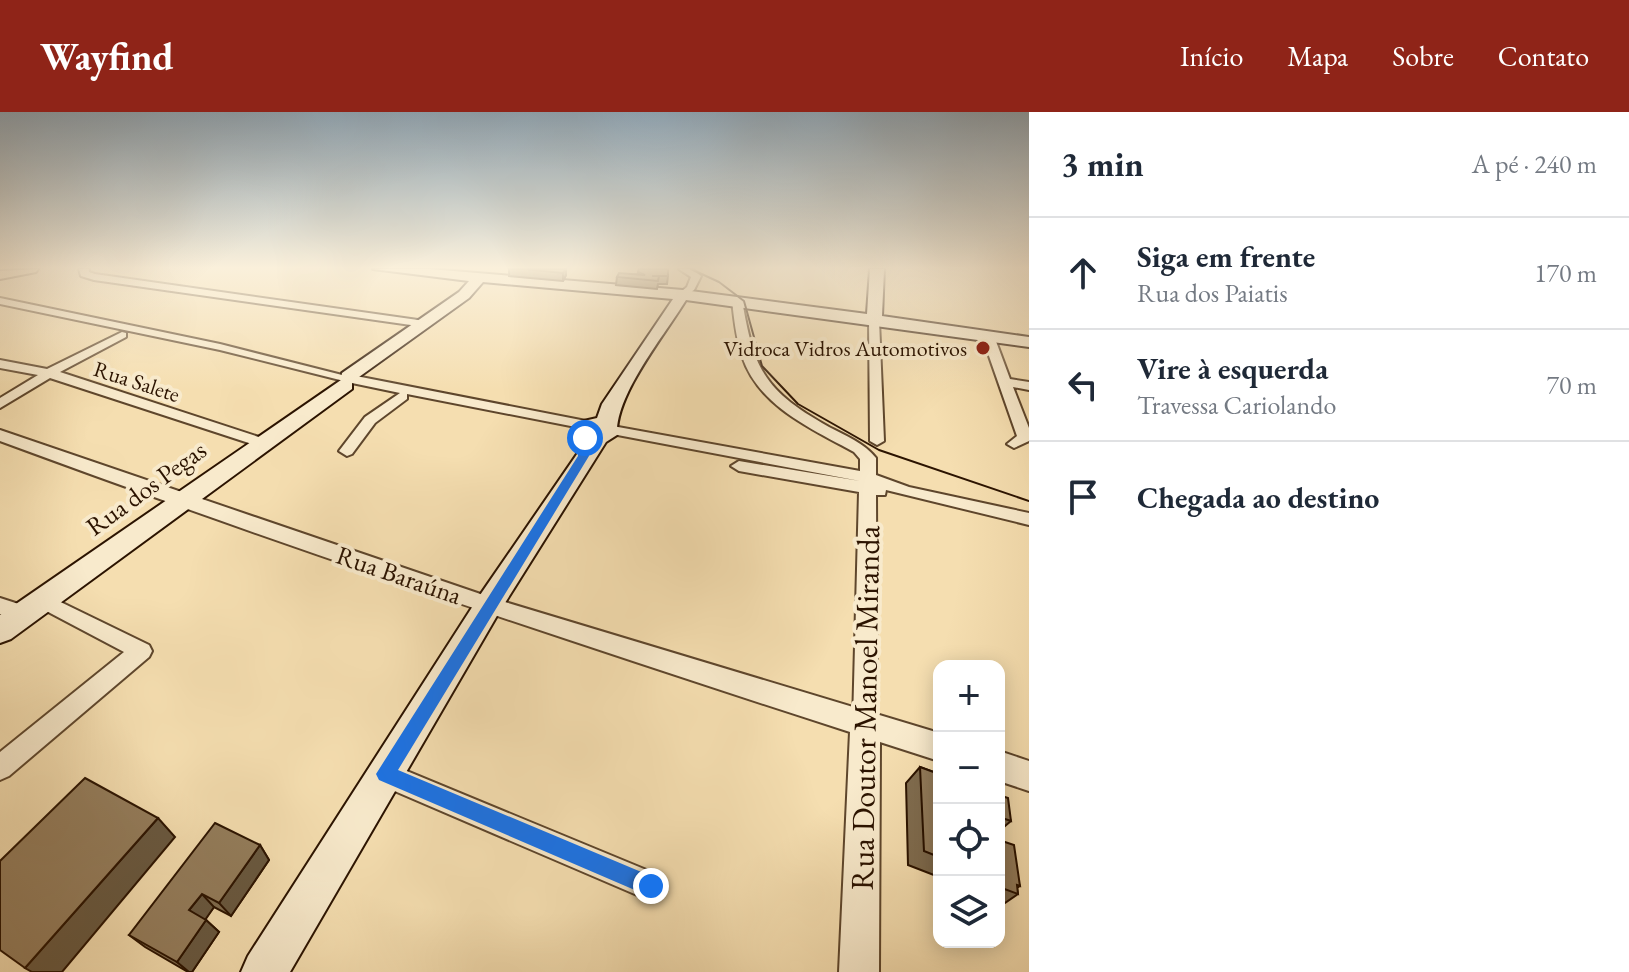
<!DOCTYPE html>
<html lang="pt">
<meta charset="utf-8">
<style>
:root{--surface:#fff;--page:#f2f2f3;--text:#1f2937;--muted:#747a83;--line:#e0e1e3;--accent:#8f2418}
body{margin:0;font-family:"EB Garamond",serif;background:var(--page);color:var(--text)}
.controls{position:absolute;right:24px;bottom:24px;display:grid;overflow:hidden;border-radius:16px;box-shadow:0 4px 20px #0003}
.controls button{width:72px;height:72px;display:grid;place-items:center;padding:0;border:0;border-bottom:2px solid var(--line);background:var(--surface);color:var(--text);font:40px sans-serif}
.stop{position:absolute;width:24px;height:24px;margin:-18px;border:6px solid #1a73e8;border-radius:50%;background:#fff}
.stop.end{background:#1a73e8;border-color:#fff;box-shadow:0 2px 8px #0008}
.list{margin:0;padding:0;list-style:none}
h2{display:flex;justify-content:space-between;align-items:center;height:104px;margin:0;padding:0 32px;font-size:34px}
h2 small{font-size:26px;font-weight:400;color:var(--muted)}
.list li{display:grid;grid-template-columns:52px 1fr auto;gap:24px;align-items:center;box-sizing:border-box;height:112px;padding:0 32px;border-top:2px solid var(--line)}
.list b{display:block;font-size:30px;white-space:nowrap}
.list p{margin:0;font-size:26px;white-space:nowrap;color:var(--muted)}
.list em{font-size:26px;font-style:normal;color:var(--muted)}
.icon{flex:none;width:44px;height:44px;fill:none;stroke:currentColor;stroke-width:2;stroke-linecap:round;stroke-linejoin:round}
.map{position:relative;flex:none;width:1029px;height:860px;overflow:hidden}
header{display:flex;align-items:center;gap:48px;box-sizing:border-box;height:112px;padding:0 40px;background:var(--accent);color:#fff}
header strong{font-size:38px}
nav{display:flex;gap:44px;margin-inline-start:auto;font-size:28px}
main{display:flex}
aside{flex:1;background:var(--surface)}
.map>svg:first-child{display:block}
.lines{fill:none;stroke-linecap:round;stroke-linejoin:round}
.minor-casing{stroke:#5e462c;stroke-width:4}
.tertiary-casing{stroke:#5e462c;stroke-width:4}
.secondary-casing{stroke:#2b1300;stroke-width:4}
.primary-casing{stroke:#2b1300;stroke-width:4}
.minor{fill:#f8eacc;fill-rule:evenodd}
.tertiary{fill:#f8eacc;fill-rule:evenodd}
.secondary{fill:#f8eacc;fill-rule:evenodd}
.primary{fill:#f5deb0;fill-rule:evenodd}
.tram{stroke:#2b1300;stroke-width:2}
.wall{fill:#7f6c4f;stroke:#2b1300;stroke-width:2}
.shaded-wall{fill:#685840;stroke:#2b1300;stroke-width:2}
.building{fill:#947d5c;stroke:#2b1300;stroke-width:2}
.route{fill:#1a73e8}
.poi-dot{fill:#8f2418;stroke:#f8eacc;stroke-width:3}
.labels{text-anchor:middle;stroke-width:8;stroke-linejoin:round;paint-order:stroke}
.far-poi-label{font-size:22px;fill:#2b1300;stroke:#f8eacc;text-anchor:end}
.far-street-label{font-size:22px;fill:#2b1300;stroke:#f8eacc}
.street-label{font-size:26px;fill:#2b1300;stroke:#f8eacc}
.near-street-label{font-size:32px;fill:#2b1300;stroke:#f8eacc}
</style>
<header>
<strong>Wayfind</strong>
<nav><a>Início</a><a>Mapa</a><a>Sobre</a><a>Contato</a></nav>
</header>
<main>
<div class="map">
<svg width="1029" height="860" viewBox="0 0 1029 860">
<rect width="100%" height="100%" fill="#f5deb0"/>
<filter id="stains"><feTurbulence type="fractalNoise" baseFrequency=".0025" numOctaves="4"/><feColorMatrix values="0 0 0 0 .2 0 0 0 0 .09 0 0 0 0 .02 0 0 0 .5 -.17"/></filter>
<radialGradient id="worn" r=".72"><stop offset=".6" stop-color="#630" stop-opacity="0"/><stop offset="1" stop-color="#630" stop-opacity=".3"/></radialGradient>
<g class="lines">
<defs>
<path id="minor" d="M79 157H89V160L95 162 425 209 430 212 425 215 94 168 81 164Z
M679 157H691L701 164 694 178 683 185 678 182 687 175 691 165Z
M737 185 742 188C754 259 765 279 829 315 846 324 864 331 876 346V363L909 375 1029 401V413L886 378 885 383H876L877 611 873 619 865 622 857 619 853 611 859 380 739 359 731 354 739 349 860 369 607 321 600 317 607 313 860 359V347L854 340C812 317 758 294 742 244 736 226 734 207 732 188Z
M0 186 220 232 350 265 344 269 220 238 0 192Z
M874 205 879 208 884 329 877 333 870 329 869 208Z
M122 220 126 221V225L60 260 265 327V333H255L50 266 0 296V286L38 263 0 256V248L47 257Z
M988 221 994 224 1010 267 1029 270V278L1013 275 1029 316V329L1014 336 1007 332 1017 324 982 224Z
M356 264 586 309 593 313 586 317 407 282V287L375 311 352 342 347 344 339 339 365 305 400 281 352 271 350 268Z
M42 481 149 533 152 539 149 545 9 664 0 668V640L124 540 35 493 32 488 35 483Z
M0 486 31 496 34 501 31 506 24 509 0 502Z
M385 650 661 764 666 774 661 784 651 789 376 671 372 662 376 653Z"/>
<path id="tertiary" d="M0 318 495 487 939 621V649L880 630 879 860H839L850 620C565 528 281 433 0 329Z
M999 639 1029 649V679L999 669Z"/>
<path id="secondary" d="M373 157H430L683 178 867 202 870 157H884L882 204 1029 225V235L686 188C664 224 615 283 617 323L606 330 498 502 290 860H241L248 844 478 486 584 332 573 327 570 323 575 311 597 306 602 292 673 187 483 170 469 186 352 270V277L11 527 0 531V503L341 268 342 261 459 180 469 169Z"/>
<path id="primary" d="M38 157 36 160 0 167V159Z"/>
</defs>
<use href="#minor" class="minor-casing"/>
<use href="#tertiary" class="tertiary-casing"/>
<use href="#secondary" class="secondary-casing"/>
<use href="#primary" class="primary-casing"/>
<use href="#minor" class="minor"/>
<use href="#tertiary" class="tertiary"/>
<use href="#secondary" class="secondary"/>
<use href="#primary" class="primary"/>
<path class="tram" d="M691 157 719 170 744 189 762 254 798 292 879 338 1029 389"/>
</g>
<path class="wall" d="M509 157H566V163L563 169 509 164Z
M639 157 668 164 667 172H658L657 177 616 173 617 165 638 162Z
M920 655 939 662V765L908 753 906 671Z
M999 683 1011 709 999 719Z
M999 728 1020 774 1017 776 1018 782 999 795Z
M260 733 269 748 231 804 214 795 205 807 219 820 192 860H188L145 835 129 823Z"/>
<path class="shaded-wall" d="M565 157H566V163L563 169V161Z
M158 706 175 725 62 860H32L25 856Z
M260 733 269 748 231 804 219 791Z
M202 782 214 795 203 811 189 798Z
M206 808 219 820 192 860H189L177 850Z"/>
<path class="building" d="M524 157H565L563 161Z
M639 157H668V164H652H659L658 169 617 165 619 161 645 163 638 160Z
M920 655 939 662V745L924 739Z
M85 666 158 706 25 856 0 838V749Z
M999 683 1008 686 1011 709 999 705Z
M215 711 260 733 219 791 202 782 189 798 206 808 177 850 129 823Z
M999 728 1014 733 1020 774 1017 773 1018 782 999 775Z"/>
<linearGradient id="sky" x2="0" y2="1"><stop stop-color="#91a9ba"/><stop offset="0.56" stop-color="#faf0db"/><stop offset="1" stop-color="#faf0db" stop-opacity="0"/></linearGradient>
<rect width="1029" height="278" fill="url(#sky)"/>
<path class="route" d="M582 321 590 326 589 344 398 658 658 767 661 774 658 782 651 785 379 668 376 662 578 344 576 324Z"/>
<circle class="poi-dot" cx="983" cy="236" r="8"/>
<g class="labels">
<g class="far-poi-label">
<text x="967" y="244">Vidroca Vidros Automotivos</text>
</g>
<g class="far-street-label">
<text transform="translate(137 269) rotate(18)" y="8">Rua Salete</text>
</g>
<g class="street-label">
<text transform="translate(146 376) rotate(-36)" y="9">Rua dos Pegas</text>
<text transform="translate(399 463) rotate(19)" y="9">Rua Baraúna</text>
</g>
<g class="near-street-label">
<text transform="translate(865 596) rotate(-89)" y="11">Rua Doutor Manoel Miranda</text>
</g>
</g>
<rect width="100%" height="100%" filter="url(#stains)"/>
<rect width="100%" height="100%" fill="url(#worn)"/>
</svg>
<div class="controls">
<button>+</button>
<button>−</button>
<button><svg class="icon" aria-label="locate" viewBox="0 0 24 24"><circle cx="12" cy="12" r="6"/><path d="M12 2v4M12 18v4M2 12h4M18 12h4"/></svg></button>
<button><svg class="icon" aria-label="layers" viewBox="0 0 24 24"><path d="M12 4l9 5-9 5-9-5zM3 14l9 5 9-5"/></svg></button>
</div>
<div class="stop" style="left:585px;top:326px"></div>
<div class="stop end" style="left:651px;top:774px"></div>
</div>
<aside>
<h2>3 min<small>A pé · 240 m</small></h2>
<ul class="list">
<li><svg class="icon" aria-label="ahead" viewBox="0 0 24 24"><path d="M12 20V5M6 11l6-6 6 6"/></svg><div><b>Siga em frente</b><p>Rua dos Paiatis</p></div><em>170 m</em></li>
<li><svg class="icon" aria-label="left" viewBox="0 0 24 24"><path d="M17 20v-9H6M10 6l-5 5 5 5"/></svg><div><b>Vire à esquerda</b><p>Travessa Cariolando</p></div><em>70 m</em></li>
<li><svg class="icon" aria-label="arrive" viewBox="0 0 24 24"><path d="M6 21V4h12l-3 4 3 4H6"/></svg><div><b>Chegada ao destino</b></div></li>
</ul>
</aside>
</main>
